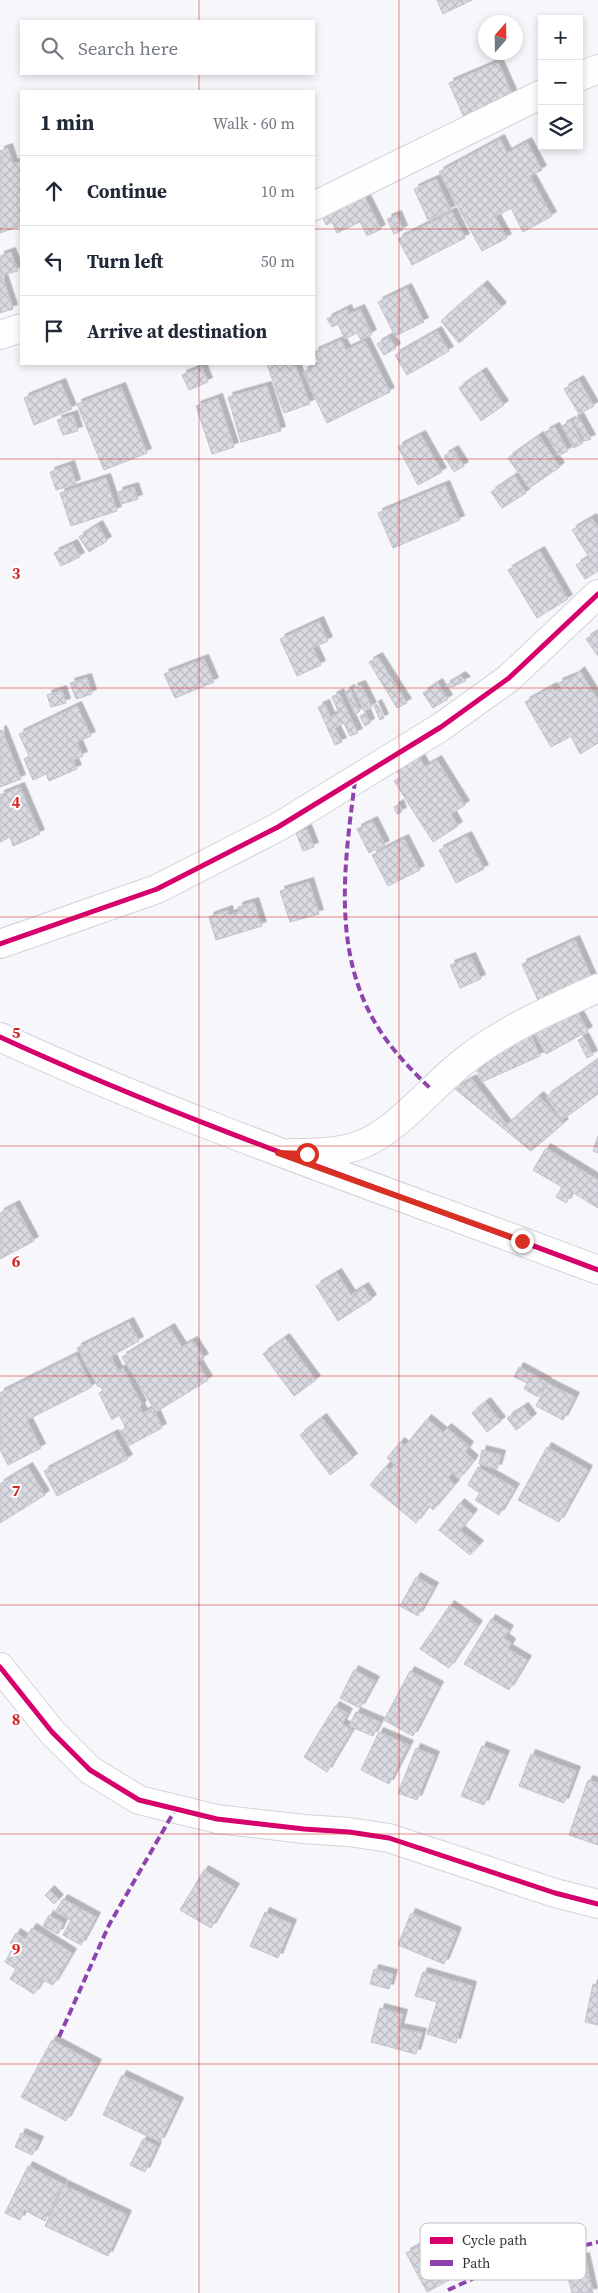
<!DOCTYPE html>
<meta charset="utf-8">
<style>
:root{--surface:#fff;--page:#f2f2f3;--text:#1f2937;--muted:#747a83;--line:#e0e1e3}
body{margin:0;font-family:"Source Serif 4",serif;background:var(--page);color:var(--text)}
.controls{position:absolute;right:15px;top:15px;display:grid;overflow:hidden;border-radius:0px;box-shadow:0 2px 8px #0003}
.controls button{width:45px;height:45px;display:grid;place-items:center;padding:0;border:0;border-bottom:1px solid var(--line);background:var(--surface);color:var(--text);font:25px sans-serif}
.compass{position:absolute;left:478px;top:15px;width:45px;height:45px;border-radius:50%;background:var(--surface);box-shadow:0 2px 8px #0003;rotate:20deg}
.stop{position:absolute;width:15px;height:15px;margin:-11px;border:4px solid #d93025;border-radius:50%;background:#fff}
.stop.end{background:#d93025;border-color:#fff;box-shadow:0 1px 5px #0008}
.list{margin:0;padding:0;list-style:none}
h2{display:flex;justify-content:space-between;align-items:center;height:65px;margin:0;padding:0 20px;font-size:21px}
h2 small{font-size:16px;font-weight:400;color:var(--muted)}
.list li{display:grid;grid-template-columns:32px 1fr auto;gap:15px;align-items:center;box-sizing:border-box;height:70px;padding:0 20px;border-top:1px solid var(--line)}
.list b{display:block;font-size:19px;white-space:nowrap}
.list em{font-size:16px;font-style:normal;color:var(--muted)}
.icon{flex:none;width:28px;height:28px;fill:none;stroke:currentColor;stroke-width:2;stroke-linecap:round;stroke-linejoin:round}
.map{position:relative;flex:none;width:598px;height:2293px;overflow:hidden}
.search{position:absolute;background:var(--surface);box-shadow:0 2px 8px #0003;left:20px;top:20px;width:295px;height:55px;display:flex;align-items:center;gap:12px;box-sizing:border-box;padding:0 18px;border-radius:0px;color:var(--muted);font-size:19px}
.panel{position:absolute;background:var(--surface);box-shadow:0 2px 8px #0003;left:20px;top:90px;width:295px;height:275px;border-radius:0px}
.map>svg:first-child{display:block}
.building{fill:url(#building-cross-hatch);stroke:#c3c3ca;filter:url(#shadow)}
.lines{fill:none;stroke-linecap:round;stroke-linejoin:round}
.street-casing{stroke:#d3d4db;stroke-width:30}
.street{stroke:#fefefe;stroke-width:28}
.quiet{stroke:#8e44ad;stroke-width:4;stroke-dasharray:8 4;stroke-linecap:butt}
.cycleway-casing{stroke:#fff;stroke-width:8}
.cycleway{stroke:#d6006c;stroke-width:5}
.route{stroke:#d93025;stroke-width:6}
.grid{fill:none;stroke:#d62828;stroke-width:1;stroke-opacity:0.55}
.key{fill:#fff;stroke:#c1c1c4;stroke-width:1}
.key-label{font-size:14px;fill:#31313b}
.grid-label{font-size:16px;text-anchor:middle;font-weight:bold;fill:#d62828;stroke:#fff;stroke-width:4;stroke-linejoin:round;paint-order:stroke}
</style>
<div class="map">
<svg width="598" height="2293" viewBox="0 0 598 2293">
<defs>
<pattern id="building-cross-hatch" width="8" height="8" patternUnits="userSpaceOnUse" patternTransform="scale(1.25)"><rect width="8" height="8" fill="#dadbe2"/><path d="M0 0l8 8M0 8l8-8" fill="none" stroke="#bcbcc3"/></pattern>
<filter id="shadow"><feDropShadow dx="4.5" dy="-4.5" stdDeviation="0" flood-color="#0004"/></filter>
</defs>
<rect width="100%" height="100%" fill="#f6f6fb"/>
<path class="building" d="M437 0H472L443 14Z
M498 62 514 98 465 120 449 83Z
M500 139 507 153 527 142 542 170 530 176 552 216 523 232 511 208 495 217 507 238 482 251 439 172Z
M8 148 13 164 21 161V226L0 233V151Z
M436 179 451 210 428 220 414 189Z
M363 193 381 229 367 236 360 222 337 233 332 222 326 225 321 214Z
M452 212 465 238 412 265 398 239Z
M397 215 403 230 394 234 387 219Z
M11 252 18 271 2 275 13 309 0 313V256Z
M483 285 502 307 459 343 441 321Z
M407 288 424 322 395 336 378 302Z
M347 309 349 314 360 309 372 334 361 340 357 333 345 339 338 324 332 327 327 319Z
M437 331 449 351 407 375 395 355Z
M389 337 396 348 384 355 377 344Z
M341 340 346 350 365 341 390 392 327 423 303 372 319 364 314 352Z
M267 364H295L310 404 284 413Z
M202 367 208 382 189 390 182 375Z
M482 372 504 405 481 421 459 388Z
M579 380 594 406 579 414 564 389Z
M61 383 72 409 34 425 24 398Z
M267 386 281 431 241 442 228 397Z
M121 387 147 453 104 470 77 404Z
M218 398 234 447 212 454 196 406Z
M73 415 78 431 63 435 57 420Z
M579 417 591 439 585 441 573 420Z
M571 421 583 443 574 448 562 426Z
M555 427 568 451 558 456 545 432Z
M421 435 442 472 418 485 398 447Z
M539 436 560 467 529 488 508 458Z
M454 450 464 466 454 472 444 456Z
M70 465 76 484 56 490 50 472Z
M515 476 526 493 502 508 491 492Z
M106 478 117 511 71 526 60 493Z
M445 485 460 520 393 548 378 513Z
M134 487 138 499 122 504 118 492Z
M592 518 598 527V571L585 579 576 565 589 557 572 530Z
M98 525 107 541 89 552 79 537Z
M73 544 80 557 61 566 54 553Z
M540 551 568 599 537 618 508 570Z
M319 621 328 641 313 648 321 665 297 676 280 639Z
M598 631V656L586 639Z
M378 657 407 703 397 708 369 662Z
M204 659 214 682 175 698 164 674Z
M580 671 598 700V743L580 754 571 736 551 747 525 702 552 687 555 691 561 688 558 683 575 676Z
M461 676 466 681 452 687 445 686Z
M87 678 92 694 76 699 70 683Z
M438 683 448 699 433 708 423 693Z
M361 685 372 707 364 711 353 688Z
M350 689 360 711 355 714 345 692Z
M62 690 66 703 51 707 47 695Z
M339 693 358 733 350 736 344 723 335 728 342 742 335 745 318 707 325 704 330 717 339 713 332 697Z
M377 704 384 718 380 720 374 706Z
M77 706 91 736 77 742 83 756 73 760 77 769 49 781 46 774 33 780 24 759 29 756 19 734Z
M366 713 370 723 365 726 360 716Z
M2 730 21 779 0 787V731Z
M418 755 425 767 437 760 465 805 451 814 458 826 433 842 394 781 400 777 395 769Z
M20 787 40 834 13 846 10 837 0 842V795Z
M399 804 402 812 397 814 394 807Z
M373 821 385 845 369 853 357 829Z
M307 829 314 847 303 851 296 833Z
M467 836 484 869 456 883 439 850Z
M404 839 420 870 388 886 372 855Z
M309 882 319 914 290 922 280 891Z
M254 902 262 926 216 940 209 917 228 910 229 915 239 912 238 907Z
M575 940 594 983 541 1007 522 964Z
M471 957 481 979 460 988 450 965Z
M575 1008 588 1031 546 1054 532 1030Z
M531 1035 540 1056 482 1082 473 1060Z
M584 1037 593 1055 587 1058 578 1040Z
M598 1060V1094L562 1120 546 1097Z
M472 1079 507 1125 539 1096 564 1123 531 1151 455 1089Z
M598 1136V1153L593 1151Z
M546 1148 598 1180V1208L572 1192 566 1203 556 1197 562 1187 533 1170Z
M15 1205 34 1241 0 1259V1213Z
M337 1273 351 1295 364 1287 372 1299 338 1321 316 1286Z
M129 1322 139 1341 111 1356 118 1371 123 1368 142 1405 140 1407 143 1413 153 1408 162 1428 128 1446 120 1431 126 1428 119 1415 112 1420 99 1393 103 1391 100 1386 98 1387 77 1348Z
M170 1328 182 1347 193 1341 204 1358 197 1362 208 1380 156 1412 122 1357Z
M285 1338 316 1380 294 1396 263 1354Z
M76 1355 92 1387 27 1420 41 1448 8 1465 0 1449V1393Z
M519 1367 547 1382 538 1397 524 1389 527 1383 514 1377Z
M547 1383 575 1397 563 1420 536 1406Z
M486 1402 501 1421 487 1432 472 1413Z
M524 1407 532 1418 516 1430 507 1418Z
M322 1418 353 1458 330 1475 300 1435Z
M427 1419 443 1432 447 1428 469 1446 465 1452 474 1460 459 1479 452 1473 448 1478 455 1484 433 1510 429 1506 416 1523 370 1485 386 1466 390 1470 395 1464 387 1458 400 1442 405 1446Z
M114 1434 128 1459 57 1496 44 1471Z
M547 1447 588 1470 559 1522 518 1500Z
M482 1450 501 1455 497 1469 479 1464Z
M28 1467 45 1495 0 1523V1484Z
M478 1467 515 1488 499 1515 475 1500 480 1493 468 1485Z
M460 1503 473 1514 460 1530 479 1545 470 1555 439 1530Z
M416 1577 434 1587 418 1616 400 1606Z
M450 1605 478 1625 449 1668 420 1649Z
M491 1619 509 1630 504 1638 511 1643 508 1649 527 1660 509 1690 464 1664Z
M354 1670 375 1681 360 1708 340 1698Z
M410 1671 439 1686 413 1736 384 1720Z
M335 1706 348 1713 342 1724 352 1730 327 1772 304 1757Z
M356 1712 380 1722 373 1736 349 1726Z
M379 1732 409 1745 389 1784 361 1770Z
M482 1746 505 1755 484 1805 461 1796Z
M416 1748 435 1756 417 1800 398 1793Z
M531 1754 576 1771 564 1803 519 1786Z
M588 1780 598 1783V1845L569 1835Z
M204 1870 235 1888 211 1928 180 1910Z
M50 1890 59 1899 54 1904 45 1895Z
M63 1899 96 1917 81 1945 63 1935 71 1920 55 1912Z
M265 1912 292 1924 278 1958 250 1946Z
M411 1913 457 1932 444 1964 398 1945Z
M49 1915 63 1923 58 1934 43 1926Z
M32 1928 72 1953 53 1985 43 1980 34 1994 10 1979 16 1969 5 1962 14 1945 10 1943 16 1933 25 1939Z
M374 1969 393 1974 389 1989 370 1984Z
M423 1972 472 1986 456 2043 427 2034 437 2002 415 1996Z
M593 1984 598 1985V2025L585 2022Z
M380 2008 403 2014 399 2028 422 2033 416 2054 371 2042Z
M52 2040 97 2064 66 2121 21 2097Z
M122 2075 179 2102 160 2142 103 2115Z
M21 2133 39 2141 32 2155 15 2147Z
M143 2139 157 2146 145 2172 130 2165Z
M28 2166 63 2184 45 2221 24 2210 20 2220 5 2213Z
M64 2185 127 2215 108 2256 45 2226Z
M432 2239 453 2278 427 2292 406 2253Z
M585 2257 593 2293H572L564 2262Z"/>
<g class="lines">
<defs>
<path id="street" d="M579 77 598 69
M314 206 542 94
M0 335 21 328
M0 944 157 889 278 827 441 727 509 678 598 594
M0 1037C196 1127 397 1194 598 1270
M292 1153C315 1153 338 1153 360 1145 397 1132 434 1083 467 1059 505 1029 554 1008 598 988
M0 1667 52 1732 90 1770 139 1800 217 1819 304 1829 349 1832 389 1838 555 1893 598 1904"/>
</defs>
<use href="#street" class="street-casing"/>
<use href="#street" class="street"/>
<path class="quiet" d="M355 781C345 860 332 945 373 1019 388 1046 409 1068 431 1089
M59 2037 109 1925 175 1810
M448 2290 501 2266 598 2242"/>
<defs>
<path id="cycleway" d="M0 944 157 889 278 827 441 727 509 678 598 594
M0 1037C196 1127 397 1194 598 1270
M0 1667 52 1732 90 1770 139 1800 217 1819 304 1829 349 1832 389 1838 555 1893 598 1904"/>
</defs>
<use href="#cycleway" class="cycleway-casing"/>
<use href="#cycleway" class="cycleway"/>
</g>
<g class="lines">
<path class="route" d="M307 1154 278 1153 522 1241"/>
</g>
<path class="grid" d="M199 0V21M399 0V2293M199 74V91M0 229H21M314 229H598M199 364V2293M0 459H598M0 688H598M0 917H598M0 1146H598M0 1376H598M0 1605H598M0 1834H598M0 2064H598"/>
<rect x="420" y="2223" width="166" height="57" rx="8" class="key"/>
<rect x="430" y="2237" width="23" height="7" fill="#d6006c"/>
<rect x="430" y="2260" width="23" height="6" fill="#8e44ad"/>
<g class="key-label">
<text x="462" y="2245">Cycle path</text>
<text x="462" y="2268">Path</text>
</g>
<g class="grid-label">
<text x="16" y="579">3</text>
<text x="16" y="808">4</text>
<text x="16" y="1038">5</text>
<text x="16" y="1267">6</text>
<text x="16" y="1496">7</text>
<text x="16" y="1725">8</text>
<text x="16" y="1955">9</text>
</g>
</svg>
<div class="controls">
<button>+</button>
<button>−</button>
<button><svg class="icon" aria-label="layers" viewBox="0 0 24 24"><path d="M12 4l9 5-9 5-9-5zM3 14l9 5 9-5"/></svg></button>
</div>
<svg class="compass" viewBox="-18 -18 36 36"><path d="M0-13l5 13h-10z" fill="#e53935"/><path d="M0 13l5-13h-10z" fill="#747a83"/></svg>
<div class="stop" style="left:307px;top:1154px"></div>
<div class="stop end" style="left:522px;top:1241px"></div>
<div class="search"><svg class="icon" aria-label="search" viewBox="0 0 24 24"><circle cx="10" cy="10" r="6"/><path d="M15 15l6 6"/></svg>Search here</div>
<section class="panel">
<h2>1 min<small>Walk · 60 m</small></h2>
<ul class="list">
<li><svg class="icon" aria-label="ahead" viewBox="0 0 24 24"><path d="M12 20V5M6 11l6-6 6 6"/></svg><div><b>Continue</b></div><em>10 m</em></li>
<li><svg class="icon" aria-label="left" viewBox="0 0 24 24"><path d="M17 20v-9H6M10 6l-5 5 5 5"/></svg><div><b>Turn left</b></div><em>50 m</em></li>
<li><svg class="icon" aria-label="arrive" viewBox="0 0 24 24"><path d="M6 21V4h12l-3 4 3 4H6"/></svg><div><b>Arrive at destination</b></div></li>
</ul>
</section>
</div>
